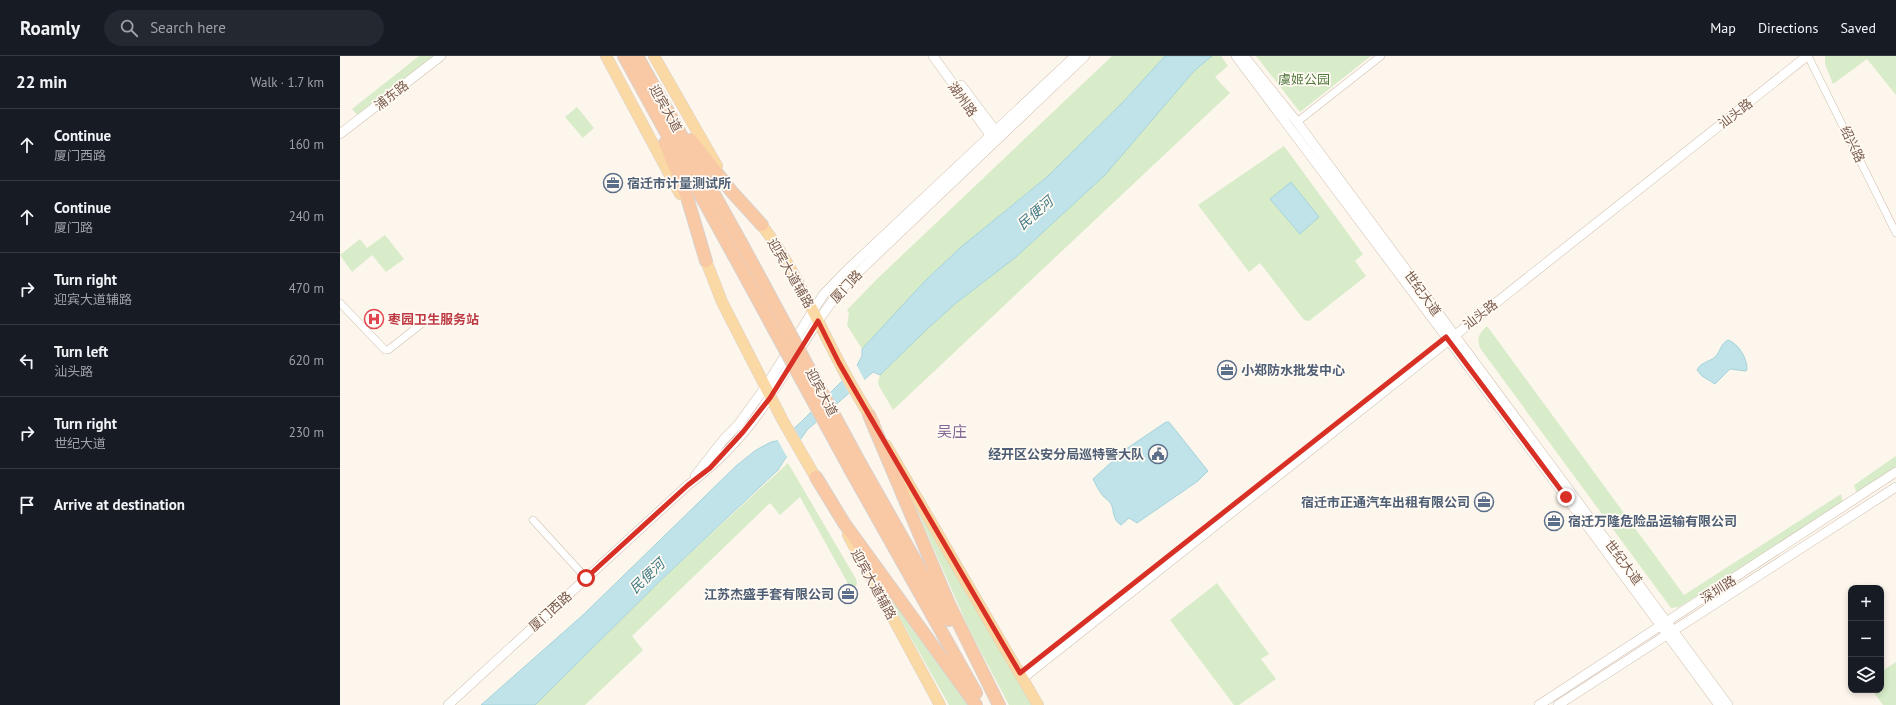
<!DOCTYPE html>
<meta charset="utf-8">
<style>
:root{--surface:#171b24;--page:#242831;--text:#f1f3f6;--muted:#9ea1a6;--line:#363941}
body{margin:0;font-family:"PT Sans","Noto Sans SC",sans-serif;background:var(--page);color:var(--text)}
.controls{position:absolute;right:12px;bottom:12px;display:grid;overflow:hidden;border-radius:8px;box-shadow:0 2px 6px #0003}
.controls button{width:36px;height:36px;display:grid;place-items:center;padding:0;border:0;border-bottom:1px solid var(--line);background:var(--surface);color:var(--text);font:20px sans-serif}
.stop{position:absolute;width:12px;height:12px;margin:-9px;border:3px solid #d93025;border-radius:50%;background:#fff}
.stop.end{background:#d93025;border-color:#fff;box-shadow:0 1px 4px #0008}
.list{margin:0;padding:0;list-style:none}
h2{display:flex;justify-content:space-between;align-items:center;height:52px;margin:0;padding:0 16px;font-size:17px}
h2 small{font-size:13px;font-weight:400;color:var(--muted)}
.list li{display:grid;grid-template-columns:26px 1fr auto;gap:12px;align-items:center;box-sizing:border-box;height:72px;padding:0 16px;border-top:1px solid var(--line)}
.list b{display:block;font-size:15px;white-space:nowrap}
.list p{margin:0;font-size:13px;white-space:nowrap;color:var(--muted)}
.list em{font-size:13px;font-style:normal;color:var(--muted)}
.icon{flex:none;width:22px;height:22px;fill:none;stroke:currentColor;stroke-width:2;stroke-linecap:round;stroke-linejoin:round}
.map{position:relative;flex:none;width:1556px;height:649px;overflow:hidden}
header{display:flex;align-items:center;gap:24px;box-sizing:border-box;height:56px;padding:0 20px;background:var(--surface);border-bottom:1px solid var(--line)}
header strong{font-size:19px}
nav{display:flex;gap:22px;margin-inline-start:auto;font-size:14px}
.search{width:280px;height:36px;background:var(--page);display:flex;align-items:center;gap:10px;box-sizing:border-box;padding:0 14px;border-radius:22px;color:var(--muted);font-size:15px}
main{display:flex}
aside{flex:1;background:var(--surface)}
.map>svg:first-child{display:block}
.green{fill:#d8ecc9}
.water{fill:#bfe3e8;stroke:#a5d3da}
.pier{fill:#fdf6ec}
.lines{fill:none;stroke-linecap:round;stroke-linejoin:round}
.minor-casing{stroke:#d1beb0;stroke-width:8}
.tertiary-casing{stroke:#d1beb0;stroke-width:10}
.primary-casing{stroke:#dad1cd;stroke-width:12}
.trunk-casing{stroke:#dad1cd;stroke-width:14}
.minor{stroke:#fff;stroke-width:7}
.tertiary{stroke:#fff;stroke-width:9}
.primary{stroke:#fbd9a5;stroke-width:11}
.trunk{stroke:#f9c8a4;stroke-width:12}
.trunk-bridge-casing{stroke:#dad1cd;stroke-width:14;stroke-linecap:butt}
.trunk-bridge{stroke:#f9c8a4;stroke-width:12}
.route{stroke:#d93025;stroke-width:5}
.labels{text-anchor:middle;stroke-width:3.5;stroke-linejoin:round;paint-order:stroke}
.park-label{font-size:13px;fill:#537a41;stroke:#fffaf3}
.street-label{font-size:13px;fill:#7a5c4d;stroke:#fffaf3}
.service-label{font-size:13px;font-weight:bold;fill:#4e5e75;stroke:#fffaf3;text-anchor:start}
.health-label{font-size:13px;font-weight:bold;fill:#be3a42;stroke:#fffaf3;text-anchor:start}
.water-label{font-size:14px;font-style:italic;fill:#437c86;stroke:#fffaf3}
.quarter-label{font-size:15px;fill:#846695;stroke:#fffaf3}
</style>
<header>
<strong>Roamly</strong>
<div class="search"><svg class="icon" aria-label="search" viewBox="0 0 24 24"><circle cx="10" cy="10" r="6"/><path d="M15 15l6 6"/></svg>Search here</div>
<nav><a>Map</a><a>Directions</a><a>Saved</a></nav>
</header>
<main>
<aside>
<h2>22 min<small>Walk · 1.7 km</small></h2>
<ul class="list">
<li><svg class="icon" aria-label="ahead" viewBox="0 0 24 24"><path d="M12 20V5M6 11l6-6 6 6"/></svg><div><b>Continue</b><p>厦门西路</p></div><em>160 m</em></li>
<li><svg class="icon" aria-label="ahead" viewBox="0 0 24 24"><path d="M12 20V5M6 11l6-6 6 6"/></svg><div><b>Continue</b><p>厦门路</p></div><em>240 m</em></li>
<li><svg class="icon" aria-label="right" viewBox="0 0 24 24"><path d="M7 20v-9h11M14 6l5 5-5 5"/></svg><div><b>Turn right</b><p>迎宾大道辅路</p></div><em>470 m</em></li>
<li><svg class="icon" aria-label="left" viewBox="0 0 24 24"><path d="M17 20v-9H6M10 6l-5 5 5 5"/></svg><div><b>Turn left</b><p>汕头路</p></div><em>620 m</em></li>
<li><svg class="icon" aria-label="right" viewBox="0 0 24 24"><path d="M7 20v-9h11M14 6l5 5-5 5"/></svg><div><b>Turn right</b><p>世纪大道</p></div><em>230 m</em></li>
<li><svg class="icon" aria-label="arrive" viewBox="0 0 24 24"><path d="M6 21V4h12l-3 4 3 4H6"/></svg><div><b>Arrive at destination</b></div></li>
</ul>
</aside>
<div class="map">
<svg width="1556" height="649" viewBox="0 0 1556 649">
<rect width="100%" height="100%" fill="#fdf6ec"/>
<path class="green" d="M79 0H94L18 60 12 53Z
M772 0H825L784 45 707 121 621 191 584 226 522 293 507 269 509 257 507 254 537 223Z
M872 0H881L888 10 875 21 890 37 553 354 539 330 538 326 540 319 585 275 616 247 676 201 765 119 854 15Z
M916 0H1031L960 56Z
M1485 0H1556V39L1527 3 1493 28 1485 8Z
M237 51 254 72 243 82 225 61Z
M944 90 1023 198 1015 205 1026 220 969 265 964 264 920 207 909 216 858 149Z
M45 179 64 203 46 216 32 199 12 216 0 199 20 183 27 192Z
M1147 270 1344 539 1501 438 1503 448 1339 551 1331 552 1140 292C1136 281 1140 277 1147 270Z
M1556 400V413L1517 438 1514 429Z
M448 407 516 523 517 528 515 531 511 533 460 441 440 459 430 447 292 580 303 594 245 649H195L322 523Z
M561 418 695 649H669L629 573Z
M545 525 634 649H609L540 527Z
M877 527 929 598 921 603 936 623 899 649H894L830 564Z
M1556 606V649H1543L1532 634H1541V616Z"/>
<path class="water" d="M825 0H872L854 15 765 119 676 201 616 247 585 275 540 319 533 316 467 374C458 389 446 399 438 414L322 523 195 649H141L243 559 396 410 416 394 431 386 441 384 461 366 516 311 522 300V293L584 226 621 191 707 121 784 45Z
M951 126 979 161 960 178 930 143Z
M1388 284C1399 288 1407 302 1407 313L1406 315 1390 313 1375 328 1362 320 1357 314C1361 306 1369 306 1375 301 1381 295 1380 288 1388 284Z
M826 366H829L868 415 858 425 797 467 789 462 781 469C773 464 774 457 772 450 770 445 766 443 763 440 759 435 756 429 753 423L786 393Z"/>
<path class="pier" d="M516 308 525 325 510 339 501 323Z
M453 370 462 386 447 401 437 383Z"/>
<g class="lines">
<defs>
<path id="minor" d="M1468 0 1556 177
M957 66 1041 0
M0 247 45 294H48L89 262
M193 464 246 522"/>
<path id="tertiary" d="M593 0 653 83
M896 0 1226 441 1379 649
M904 0 957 66 1388 649
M621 29 658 78
M0 78 101 0
M355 420 384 383 398 369 424 333 483 239 505 216 735 0
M683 622 1467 0
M108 649 348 429C380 405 408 375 429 342 455 303 477 261 508 226L745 0
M1199 649 1556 416
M1218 649 1556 431"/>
<path id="primary" d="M266 0 340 138
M314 0 377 110
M416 162C451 204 473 257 499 306 509 326 522 347 534 367
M363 197 382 246 443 365 480 429
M546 389 698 649
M508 479 600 649"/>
<path id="trunk" d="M284 0 393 198
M297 0 404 192
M351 84 392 136 422 169
M325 87 347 141 366 205
M529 359 609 548 659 649
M520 407 609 564
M510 413 636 637
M476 421 504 467 636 649"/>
</defs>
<use href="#minor" class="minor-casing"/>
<use href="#tertiary" class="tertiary-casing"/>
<use href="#primary" class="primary-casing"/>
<use href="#trunk" class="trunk-casing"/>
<use href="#minor" class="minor"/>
<use href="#tertiary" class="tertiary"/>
<use href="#primary" class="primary"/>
<use href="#trunk" class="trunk"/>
<defs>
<path id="trunk-bridge" d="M404 192 520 407
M393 198 510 413"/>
</defs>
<use href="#trunk-bridge" class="trunk-bridge-casing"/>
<use href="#trunk-bridge" class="trunk-bridge"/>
</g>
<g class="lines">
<path class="route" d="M246 522 348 429 370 412 403 376 430 342 478 265 499 307 529 359 680 617 1106 281 1226 441"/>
</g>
<defs>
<symbol id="office-ring" viewBox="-11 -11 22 22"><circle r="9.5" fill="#fffaf3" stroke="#5c6f8a" stroke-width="1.5"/><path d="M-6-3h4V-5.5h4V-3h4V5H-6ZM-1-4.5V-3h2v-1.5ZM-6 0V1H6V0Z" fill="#5c6f8a"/></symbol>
<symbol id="hospital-ring" viewBox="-11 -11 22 22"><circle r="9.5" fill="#fffaf3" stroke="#e0444e" stroke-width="1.5"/><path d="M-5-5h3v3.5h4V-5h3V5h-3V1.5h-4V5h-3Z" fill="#e0444e"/></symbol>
<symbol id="civic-ring" viewBox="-11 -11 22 22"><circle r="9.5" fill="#fffaf3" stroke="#5c6f8a" stroke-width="1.5"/><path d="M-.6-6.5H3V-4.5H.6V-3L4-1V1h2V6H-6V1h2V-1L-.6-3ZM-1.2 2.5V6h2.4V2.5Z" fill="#5c6f8a"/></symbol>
</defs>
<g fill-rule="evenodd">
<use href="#office-ring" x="262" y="116" width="22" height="22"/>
<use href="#hospital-ring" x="23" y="252" width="22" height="22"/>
<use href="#office-ring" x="876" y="303" width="22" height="22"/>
<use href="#civic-ring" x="807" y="387" width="22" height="22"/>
<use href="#office-ring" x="1133" y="435" width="22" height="22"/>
<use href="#office-ring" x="1203" y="454" width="22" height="22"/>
<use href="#office-ring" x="497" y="527" width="22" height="22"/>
</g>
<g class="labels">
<g class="park-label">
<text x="964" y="28">虞姬公园</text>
</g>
<g class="street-label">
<text transform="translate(51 39) rotate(-38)" y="5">浦东路</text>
<text transform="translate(623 43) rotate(54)" y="5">湖州路</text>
<text transform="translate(326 52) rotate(61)" y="5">迎宾大道</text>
<text transform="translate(1395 57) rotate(-38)" y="5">汕头路</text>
<text transform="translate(1513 88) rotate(64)" y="5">绍兴路</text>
<text transform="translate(451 217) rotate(60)" y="5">迎宾大道辅路</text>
<text transform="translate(506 230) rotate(-47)" y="5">厦门路</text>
<text transform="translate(1083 237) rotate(54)" y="5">世纪大道</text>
<text transform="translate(1140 258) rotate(-38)" y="5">汕头路</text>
<text transform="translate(482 336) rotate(62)" y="5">迎宾大道</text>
<text transform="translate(1284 506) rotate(53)" y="5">世纪大道</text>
<text transform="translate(534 528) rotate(61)" y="5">迎宾大道辅路</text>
<text transform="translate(1378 533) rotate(-33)" y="5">深圳路</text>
<text transform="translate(210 555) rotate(-42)" y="5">厦门西路</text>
</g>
<g class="service-label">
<text x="287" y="132">宿迁市计量测试所</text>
<text x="901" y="319">小郑防水批发中心</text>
<text x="804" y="403" text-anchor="end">经开区公安分局巡特警大队</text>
<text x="1130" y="451" text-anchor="end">宿迁市正通汽车出租有限公司</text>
<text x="1228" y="470">宿迁万隆危险品运输有限公司</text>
<text x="494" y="543" text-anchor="end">江苏杰盛手套有限公司</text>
</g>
<g class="health-label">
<text x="48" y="268">枣园卫生服务站</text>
</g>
<g class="water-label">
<text transform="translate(695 157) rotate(-41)" y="5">民便河</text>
<text transform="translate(307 520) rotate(-44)" y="5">民便河</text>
</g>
<g class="quarter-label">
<text x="612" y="381">吴庄</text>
</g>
</g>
</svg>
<div class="controls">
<button>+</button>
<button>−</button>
<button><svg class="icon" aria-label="layers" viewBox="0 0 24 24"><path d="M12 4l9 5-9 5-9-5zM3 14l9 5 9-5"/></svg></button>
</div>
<div class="stop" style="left:246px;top:522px"></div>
<div class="stop end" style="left:1226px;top:441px"></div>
</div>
</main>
